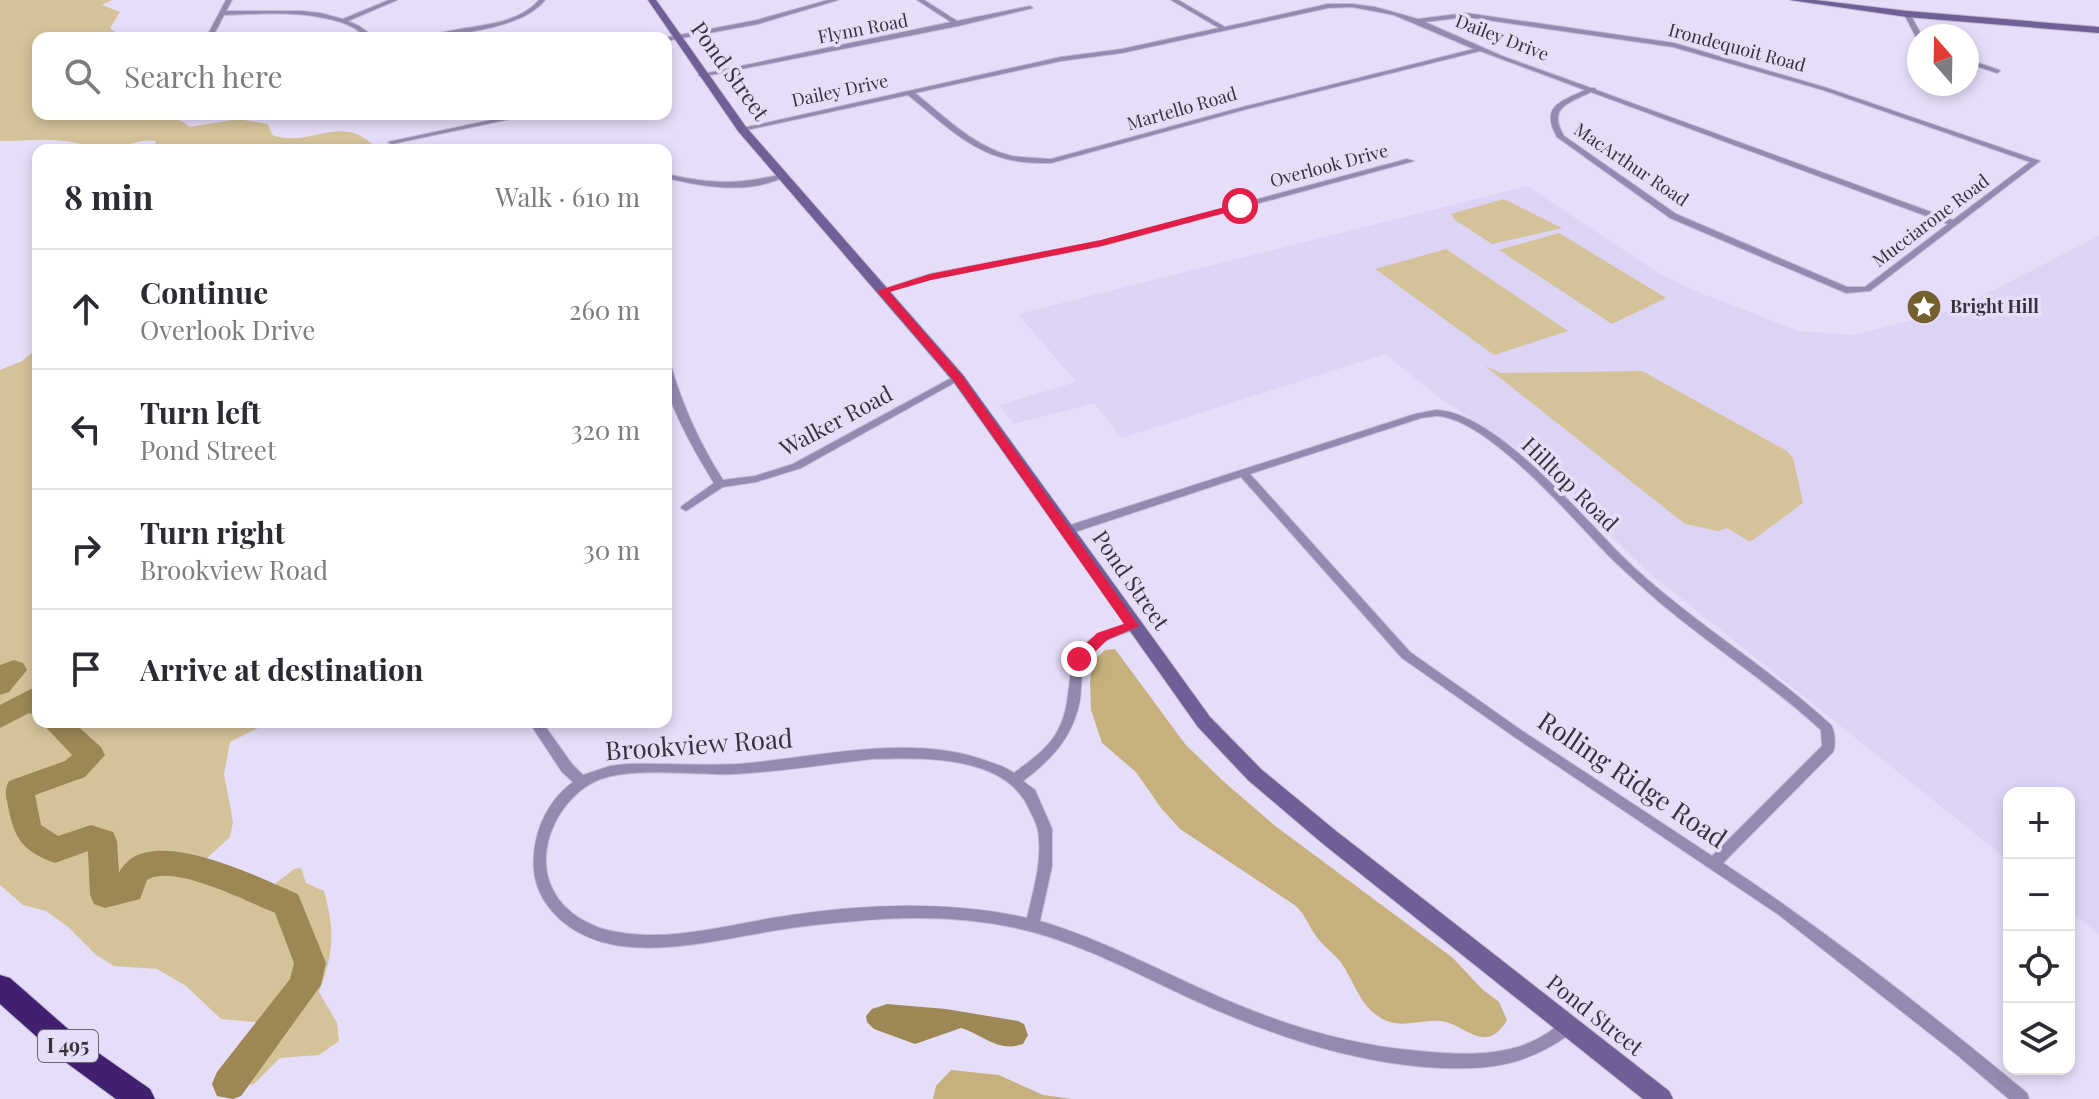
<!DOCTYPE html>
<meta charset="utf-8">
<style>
:root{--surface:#fff;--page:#f2f2f3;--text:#2b2b33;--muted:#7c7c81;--line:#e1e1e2}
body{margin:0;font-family:"Playfair Display",serif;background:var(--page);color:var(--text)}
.controls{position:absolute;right:24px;bottom:24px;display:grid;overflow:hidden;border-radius:16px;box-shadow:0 4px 12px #0003}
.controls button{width:72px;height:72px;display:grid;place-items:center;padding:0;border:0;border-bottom:2px solid var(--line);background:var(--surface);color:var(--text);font:40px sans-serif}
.compass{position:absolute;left:1907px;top:24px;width:72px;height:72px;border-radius:50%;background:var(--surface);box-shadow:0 4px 12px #0003;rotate:340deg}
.stop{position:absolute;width:24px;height:24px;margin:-18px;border:6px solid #e11d48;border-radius:50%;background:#fff}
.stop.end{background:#e11d48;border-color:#fff;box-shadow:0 2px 8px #0008}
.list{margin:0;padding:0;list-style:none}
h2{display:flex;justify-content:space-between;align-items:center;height:104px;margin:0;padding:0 32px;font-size:34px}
h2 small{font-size:26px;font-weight:400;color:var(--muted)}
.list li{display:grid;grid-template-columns:52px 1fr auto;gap:24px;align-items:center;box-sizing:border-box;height:120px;padding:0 32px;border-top:2px solid var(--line)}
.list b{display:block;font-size:30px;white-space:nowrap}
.list p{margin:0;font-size:26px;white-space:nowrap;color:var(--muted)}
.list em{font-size:26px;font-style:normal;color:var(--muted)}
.icon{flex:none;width:44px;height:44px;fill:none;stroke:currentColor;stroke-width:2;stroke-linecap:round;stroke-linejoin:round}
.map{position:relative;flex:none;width:2099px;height:1099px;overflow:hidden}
.search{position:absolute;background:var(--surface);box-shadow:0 4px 12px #0003;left:32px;top:32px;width:640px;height:88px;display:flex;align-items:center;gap:20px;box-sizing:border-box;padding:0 28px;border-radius:16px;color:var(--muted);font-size:30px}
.panel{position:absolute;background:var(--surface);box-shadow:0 4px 12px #0003;left:32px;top:144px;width:640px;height:584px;border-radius:16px}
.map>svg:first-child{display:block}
.built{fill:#ddd3f5}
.green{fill:#d4c299}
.forest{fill:#c6b07d}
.water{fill:#9c8755}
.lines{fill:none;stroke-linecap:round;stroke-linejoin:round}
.river{fill:#9c8755;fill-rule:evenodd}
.minor-casing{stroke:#c3bcd3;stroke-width:2}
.secondary-casing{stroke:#c3bcd3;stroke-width:2}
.motorway-casing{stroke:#c3bcd3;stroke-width:2}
.minor{fill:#9589b1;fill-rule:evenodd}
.secondary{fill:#705e97;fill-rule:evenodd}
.motorway{fill:#422071;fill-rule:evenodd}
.route{fill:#e11d48}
.labels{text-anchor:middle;stroke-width:7;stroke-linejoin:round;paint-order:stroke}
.far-street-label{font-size:18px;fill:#36333d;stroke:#e6def9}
.far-poi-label{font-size:18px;font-weight:bold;fill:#36333d;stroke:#e6def9;text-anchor:start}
.shield{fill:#e6def9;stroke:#6b6675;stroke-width:2}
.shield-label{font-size:20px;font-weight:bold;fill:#36333d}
.street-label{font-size:22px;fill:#36333d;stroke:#e6def9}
.near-street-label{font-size:26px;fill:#36333d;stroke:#e6def9}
</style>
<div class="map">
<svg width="2099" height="1099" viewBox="0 0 2099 1099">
<rect width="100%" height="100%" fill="#e6def9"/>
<path class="built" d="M1527 186 1660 274 1698 292 1799 331 1853 335 1956 309 2099 236V934L2069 910V793H2009V861L1647 571 1535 461 1440 398 1385 354 1122 438 1094 403 1014 424 999 405 1076 382 1018 314Z"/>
<path class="green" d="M0 0H112L102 5 120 12 110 28 123 38H38V114C74 114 170 105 190 127L238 119 268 124 272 135C311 149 342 111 376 148L153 150 156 141C138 138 125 148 107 148 91 148 79 142 64 141 43 138 21 141 0 141Z
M1504 199 1562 228 1492 244 1455 220 1451 214Z
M1559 233 1666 298 1612 324 1499 250Z
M1446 249 1568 331 1494 355 1375 269Z
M38 348V559L33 565 38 568V722H270L230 742 224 774 233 822 230 837 205 860 204 867 216 878 275 884 294 869 301 868 306 883 324 891C335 932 334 952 319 992L337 1023 339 1041 319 1055 280 1058 255 1083 230 1093 228 1084 265 1023 221 1019 186 986 157 969 114 966 96 955 68 927 46 911 23 905 0 885V370L22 361Z
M1485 366 1501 373 1642 371 1787 451 1793 458 1803 503 1750 542 1727 528 1718 531 1685 524Z"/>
<path class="forest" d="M1115 649 1185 744 1222 780 1274 825 1453 958 1482 989 1499 1002 1507 1020C1488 1052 1471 1031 1449 1023 1429 1016 1406 1029 1387 1021 1361 1010 1356 985 1342 964 1336 955 1327 949 1320 941 1310 930 1307 917 1296 906L1180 829 1161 808 1136 772 1102 743 1091 710 1090 681 1093 661 1105 650Z
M951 1070 999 1075 1043 1095 1072 1099H933L936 1086Z"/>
<path class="water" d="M887 1004 946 1009 1018 1021 1024 1024 1028 1035 1023 1044C998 1053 982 1034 961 1028L915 1044 874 1029 867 1022 866 1016 872 1009Z"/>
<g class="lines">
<path class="river" d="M14 660 23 663 27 670 9 692 0 695V665Z
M31 689 38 691V716L29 713 0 728V705Z
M41 722H73L101 747 105 755 85 777 35 795 41 825 58 836 91 825 113 832 117 841 119 873C145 819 259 878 298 894L326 963 321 985 241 1096 233 1099 217 1096 212 1084 217 1072 290 979 294 963 275 913C248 902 173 863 147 880L140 899 105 908 94 904 90 895 88 851 55 863C22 851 14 838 8 806 6 796 4 790 9 781L65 761 72 755Z"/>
<defs>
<path id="minor" d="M226 0H232L226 11H301L320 13 343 19 389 0H397L348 21 359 26 376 38C366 38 362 33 354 28 345 23 335 20 324 18 292 11 257 14 224 15L212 38H206Z
M539 0H545C523 27 471 31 438 38H426C460 23 512 31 539 0Z
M828 0H838L758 24 666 41V38H664L757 20Z
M917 0H924L957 21 1030 6 1033 8 958 26 701 77 698 75 951 22Z
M1171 0H1178L1225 27 1328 4H1352L1375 7 1418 19 1466 13 1674 43 1827 88 2040 161 1870 291 1846 293 1670 218 1557 137C1540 106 1560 102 1585 90L1480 51 1247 109 1051 163C1036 163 1022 163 1007 159 968 150 938 119 908 95L742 131 738 129 1061 57 1122 49 1219 28ZM1352 7 1394 15 1474 49 1243 107 1051 159C1038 158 1025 158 1012 156 974 147 944 116 915 93L1061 61 1122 53 1328 8ZM1466 17 1673 47 1823 90 2030 162 1953 220 1596 90 1595 88H1591L1502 56 1425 22ZM1591 92 1948 224 1865 287H1847L1676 214 1564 136C1547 107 1569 103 1591 92Z
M1907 12 1910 14 1922 36H1919V39L1916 37 1904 14Z
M1967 59 1999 70 2000 71 1997 73 1967 63Z
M519 114H533L392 144 388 142Z
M1407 159 1414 161 1105 245 931 279 882 294 878 291 930 274 1101 241Z
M666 174C711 184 737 185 782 174L786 176C749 195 705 187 666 178Z
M666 363 671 366C683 407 700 444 723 480L755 476 793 464 955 376 958 375 963 378 801 468 756 482 723 487 686 511 681 508 682 506 714 483C698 457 672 413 666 383 665 377 666 369 666 363Z
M1436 410C1495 412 1581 515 1621 555 1636 570 1651 583 1667 596 1721 640 1780 678 1831 725 1835 731 1836 745 1833 752L1723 863C1829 933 1929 1012 2027 1093L2029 1099H2009L1956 1054 1779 915 1513 736 1402 658 1241 477 1072 533 1068 534 1063 530 1064 527 1415 414ZM1436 416C1488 417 1577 524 1613 560 1628 574 1643 588 1658 601 1711 646 1770 683 1821 730L1822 746 1712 856 1521 730 1410 652 1250 474 1421 418Z
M1132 622 1136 623 1138 626 1136 629C1120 635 1097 641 1087 657 1080 669 1082 686 1080 700 1073 737 1052 759 1023 781L1035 790 1052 829V866L1040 921C1107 941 1167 975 1231 1002 1290 1027 1354 1046 1419 1051 1449 1054 1480 1056 1510 1049 1524 1046 1537 1040 1549 1032 1556 1027 1561 1022 1569 1019L1574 1021 1577 1026 1574 1031C1525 1068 1484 1071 1424 1067 1344 1060 1269 1034 1196 1001 1137 974 1080 942 1016 928 964 917 910 916 857 921 829 923 801 926 772 931 705 942 604 971 552 911 538 895 532 876 534 855 536 826 550 799 573 782L562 772 529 722H542L572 764 583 775 610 766 627 764C664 763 701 766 738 764 816 758 904 734 981 759 993 763 1004 766 1014 773 1030 761 1049 748 1058 730 1064 719 1067 706 1068 694 1070 683 1070 673 1073 663 1081 637 1109 629 1132 622ZM872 759C923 758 1007 754 1030 811 1035 820 1039 829 1039 840 1041 866 1033 892 1027 918 945 900 861 904 779 917 727 925 670 942 617 932 592 928 565 914 553 890 533 852 558 800 594 782 628 765 694 776 733 774 779 772 826 764 872 759Z"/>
<path id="secondary" d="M648 0H656L746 127 963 375 1210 717 1262 770 1336 831 1669 1091 1673 1099H1643L1322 843 1248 780 1198 727 953 381 738 131Z
M1790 0H1815L1907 11 2099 27V33L1907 17Z"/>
<path id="motorway" d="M0 975 10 978 84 1043 150 1089 155 1099H116L64 1061 0 1004Z"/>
</defs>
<use href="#minor" class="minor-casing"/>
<use href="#secondary" class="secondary-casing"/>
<use href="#motorway" class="motorway-casing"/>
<use href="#minor" class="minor"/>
<use href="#secondary" class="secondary"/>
<use href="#motorway" class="motorway"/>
</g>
<path class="route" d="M1240 203 1243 208 1102 246 931 280 889 292 962 376 1139 626 1107 640 1084 663H1074V656L1097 633 1124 624 954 381 877 291 930 274 1101 240Z"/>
<defs>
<symbol id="sight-disc" viewBox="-11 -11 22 22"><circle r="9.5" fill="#75602f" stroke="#e6def9"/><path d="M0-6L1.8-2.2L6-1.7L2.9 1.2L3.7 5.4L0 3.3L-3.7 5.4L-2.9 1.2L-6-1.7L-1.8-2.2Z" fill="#fff"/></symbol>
</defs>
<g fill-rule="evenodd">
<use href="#sight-disc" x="1904" y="287" width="40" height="40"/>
</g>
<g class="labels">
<g class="far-street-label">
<text transform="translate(863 29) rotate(-11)" y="6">Flynn Road</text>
<text transform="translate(1502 38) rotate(21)" y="6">Dailey Drive</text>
<text transform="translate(1737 48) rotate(15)" y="6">Irondequoit Road</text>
<text transform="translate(840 91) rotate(-12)" y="6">Dailey Drive</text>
<text transform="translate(1182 109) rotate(-16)" y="6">Martello Road</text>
<text transform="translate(1631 165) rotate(34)" y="6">MacArthur Road</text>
<text transform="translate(1329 166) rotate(-15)" y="6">Overlook Drive</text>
<text transform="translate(1931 221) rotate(-37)" y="6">Mucciarone Road</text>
</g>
<g class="far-poi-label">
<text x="1950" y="313">Bright Hill</text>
</g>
<rect class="shield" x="38" y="1030" width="60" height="32" rx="6"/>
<g class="shield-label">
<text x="68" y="1053">I 495</text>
</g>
<g class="street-label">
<text transform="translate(730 71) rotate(54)" y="8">Pond Street</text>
<text transform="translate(836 421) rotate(-28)" y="8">Walker Road</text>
<text transform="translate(1570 484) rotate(44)" y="8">Hilltop Road</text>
<text transform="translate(1131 580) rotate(55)" y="8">Pond Street</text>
<text transform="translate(1595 1015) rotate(38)" y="8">Pond Street</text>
</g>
<g class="near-street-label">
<text transform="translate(699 745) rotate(-4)" y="9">Brookview Road</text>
<text transform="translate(1632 780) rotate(34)" y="9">Rolling Ridge Road</text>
</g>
</g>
</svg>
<div class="controls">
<button>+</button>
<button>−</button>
<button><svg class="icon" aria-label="locate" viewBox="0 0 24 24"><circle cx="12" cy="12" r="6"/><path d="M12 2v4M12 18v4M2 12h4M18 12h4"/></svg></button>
<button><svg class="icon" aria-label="layers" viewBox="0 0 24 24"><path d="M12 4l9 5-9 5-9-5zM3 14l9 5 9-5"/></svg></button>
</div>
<svg class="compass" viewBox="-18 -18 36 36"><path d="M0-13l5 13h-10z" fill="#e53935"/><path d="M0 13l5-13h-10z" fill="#7c7c81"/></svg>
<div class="stop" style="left:1240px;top:206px"></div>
<div class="stop end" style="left:1079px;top:659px"></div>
<div class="search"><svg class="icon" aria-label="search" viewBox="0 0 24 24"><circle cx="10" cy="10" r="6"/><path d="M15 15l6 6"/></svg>Search here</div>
<section class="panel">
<h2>8 min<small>Walk · 610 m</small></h2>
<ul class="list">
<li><svg class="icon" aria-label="ahead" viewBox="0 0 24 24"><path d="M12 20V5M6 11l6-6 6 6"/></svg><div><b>Continue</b><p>Overlook Drive</p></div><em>260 m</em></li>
<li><svg class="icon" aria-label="left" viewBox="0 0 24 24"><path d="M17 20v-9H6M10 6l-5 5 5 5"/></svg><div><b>Turn left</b><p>Pond Street</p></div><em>320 m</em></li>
<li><svg class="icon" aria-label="right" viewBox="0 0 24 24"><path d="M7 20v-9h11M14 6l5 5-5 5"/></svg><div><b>Turn right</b><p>Brookview Road</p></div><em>30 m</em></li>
<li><svg class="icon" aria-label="arrive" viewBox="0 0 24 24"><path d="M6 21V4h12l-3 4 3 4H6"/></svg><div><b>Arrive at destination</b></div></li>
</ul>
</section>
</div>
